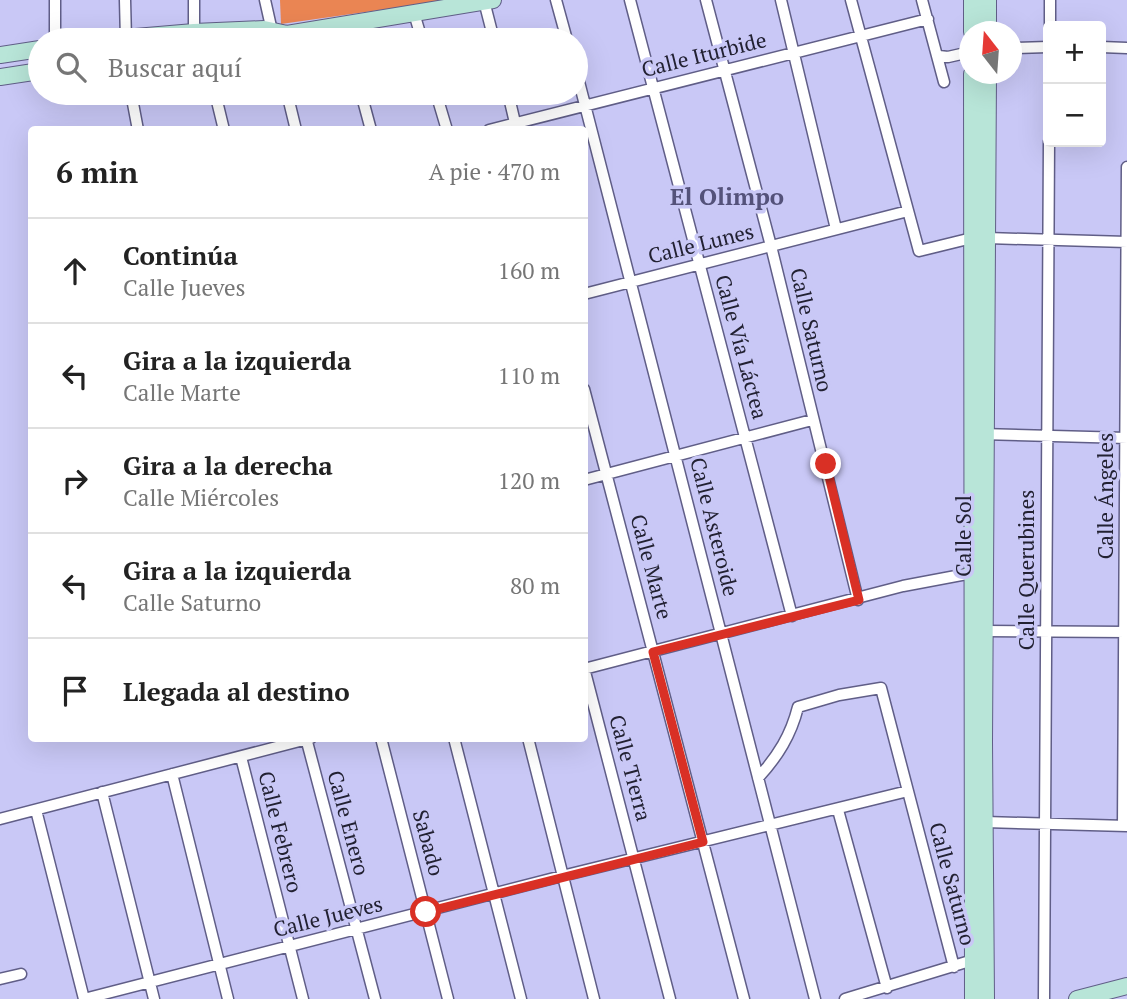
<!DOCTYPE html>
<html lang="es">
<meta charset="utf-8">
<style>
:root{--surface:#fff;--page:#f2f2f2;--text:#222;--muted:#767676;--line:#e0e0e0}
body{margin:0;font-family:"PT Serif",serif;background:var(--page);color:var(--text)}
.controls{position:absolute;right:21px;top:21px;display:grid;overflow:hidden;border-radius:7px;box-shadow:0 7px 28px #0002}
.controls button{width:63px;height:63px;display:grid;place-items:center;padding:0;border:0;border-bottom:2px solid var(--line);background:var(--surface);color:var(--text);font:35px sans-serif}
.compass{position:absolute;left:959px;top:21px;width:63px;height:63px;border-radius:50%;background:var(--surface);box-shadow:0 7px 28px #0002;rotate:343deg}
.stop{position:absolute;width:21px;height:21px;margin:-16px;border:5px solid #d93025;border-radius:50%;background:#fff}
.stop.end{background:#d93025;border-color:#fff;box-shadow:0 2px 7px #0008}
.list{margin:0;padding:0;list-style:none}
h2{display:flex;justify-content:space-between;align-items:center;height:91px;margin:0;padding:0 28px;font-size:30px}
h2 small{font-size:23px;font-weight:400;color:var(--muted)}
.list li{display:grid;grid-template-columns:46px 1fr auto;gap:21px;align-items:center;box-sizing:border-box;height:105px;padding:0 28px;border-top:2px solid var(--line)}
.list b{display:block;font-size:26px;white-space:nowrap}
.list p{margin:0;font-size:23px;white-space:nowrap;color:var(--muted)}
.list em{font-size:23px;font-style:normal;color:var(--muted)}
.icon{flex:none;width:38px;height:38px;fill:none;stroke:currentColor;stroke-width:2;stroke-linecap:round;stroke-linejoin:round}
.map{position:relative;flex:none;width:1127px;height:999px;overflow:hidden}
.search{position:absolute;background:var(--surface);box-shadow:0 7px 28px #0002;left:28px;top:28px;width:560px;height:77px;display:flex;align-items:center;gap:18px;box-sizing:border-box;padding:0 24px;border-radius:38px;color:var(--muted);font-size:26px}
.panel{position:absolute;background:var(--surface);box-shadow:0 7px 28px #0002;left:28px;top:126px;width:560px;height:616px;border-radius:7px}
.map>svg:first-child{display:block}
.grass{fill:#ea8553}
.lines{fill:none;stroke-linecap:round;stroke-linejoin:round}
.street-casing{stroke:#605e87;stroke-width:13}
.secondary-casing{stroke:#605e87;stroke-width:18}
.street{stroke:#fff;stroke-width:10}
.secondary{stroke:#b8e5d8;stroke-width:16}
.route{stroke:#d93025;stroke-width:9}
.labels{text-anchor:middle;stroke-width:7;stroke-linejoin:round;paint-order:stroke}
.street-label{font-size:21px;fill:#222132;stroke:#c9c8f6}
.quarter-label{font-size:24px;font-weight:bold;fill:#54527a;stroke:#c9c8f6}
</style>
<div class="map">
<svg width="1127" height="999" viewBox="0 0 1127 999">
<rect width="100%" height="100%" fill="#c9c8f6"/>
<path class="grass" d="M280 0H450L281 24Z"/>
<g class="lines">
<defs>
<path id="street" d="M125 0 126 40
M265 0 274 40
M556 0 567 40
M630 0 792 616
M706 0 771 246 858 600
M781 0 836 229
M851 0 919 251 972 238
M922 0 944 82
M484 1 494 40
M414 13 422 40
M345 25 348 40
M1050 26V0
M194 32V0
M55 40V0
M1101 47 1127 48
M1012 48 1048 47
M939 56 948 57 970 52
M576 70 815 999
M131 93 138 130
M215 93 224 130
M287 93 296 130
M361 93 371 130
M436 93 447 130
M508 93 516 127
M489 130 928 19
M987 238 1127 242
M584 294 908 211
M584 389 744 999
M981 434 1127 438
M584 480 812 420
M985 631 1127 632
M584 668 670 999
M584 669 903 586 972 573
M306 738 375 999
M381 738 448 999
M454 738 521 999
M528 738 594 999
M241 757 303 999
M172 774 228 999
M758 778C778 756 791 735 798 707L839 695 881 688 954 967
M102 792 154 999
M36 810 84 999
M838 810 887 988
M0 819 311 738
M985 822 1127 826
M1123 826 1127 167
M0 979 21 974
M84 999 562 876 908 791
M845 999 973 960
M1044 999 1049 142"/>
<path id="secondary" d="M972 32V0
M988 32V0
M100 40 194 32 264 29 287 34 493 0
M0 55 40 49
M972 74 973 999
M0 77 40 71
M986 999 984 742 988 74
M1077 999 1127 986"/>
</defs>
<use href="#street" class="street-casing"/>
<use href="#secondary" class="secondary-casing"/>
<use href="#street" class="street"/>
<use href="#secondary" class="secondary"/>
</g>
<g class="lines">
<path class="route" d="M426 912 703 842 653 652 859 600 826 464"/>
</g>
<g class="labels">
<g class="street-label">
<text transform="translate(704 55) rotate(-14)" y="7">Calle Iturbide</text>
<text transform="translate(701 244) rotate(-14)" y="7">Calle Lunes</text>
<text transform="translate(811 330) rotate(77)" y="7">Calle Saturno</text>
<text transform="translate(741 347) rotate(75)" y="7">Calle Vía Láctea</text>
<text transform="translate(1106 496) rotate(-90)" y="7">Calle Ángeles</text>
<text transform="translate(714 527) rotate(76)" y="7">Calle Asteroide</text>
<text transform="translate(964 536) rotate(-90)" y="7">Calle Sol</text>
<text transform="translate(651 567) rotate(75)" y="7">Calle Marte</text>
<text transform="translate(1027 570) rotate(-90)" y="7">Calle Querubines</text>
<text transform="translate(630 768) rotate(75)" y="7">Calle Tierra</text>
<text transform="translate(348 823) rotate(75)" y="7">Calle Enero</text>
<text transform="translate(280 832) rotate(76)" y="7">Calle Febrero</text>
<text transform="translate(428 843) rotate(75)" y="7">Sabado</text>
<text transform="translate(952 884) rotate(75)" y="7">Calle Saturno</text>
<text transform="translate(328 917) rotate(-14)" y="7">Calle Jueves</text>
</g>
<g class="quarter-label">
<text x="727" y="205">El Olimpo</text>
</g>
</g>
</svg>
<div class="controls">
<button>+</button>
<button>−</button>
</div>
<svg class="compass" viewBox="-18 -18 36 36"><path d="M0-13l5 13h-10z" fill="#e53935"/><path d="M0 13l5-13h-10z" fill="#767676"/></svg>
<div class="stop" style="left:426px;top:912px"></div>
<div class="stop end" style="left:826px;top:464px"></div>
<div class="search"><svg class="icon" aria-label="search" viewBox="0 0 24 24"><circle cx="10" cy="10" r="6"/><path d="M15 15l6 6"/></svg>Buscar aquí</div>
<section class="panel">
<h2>6 min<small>A pie · 470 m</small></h2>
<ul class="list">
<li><svg class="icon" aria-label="ahead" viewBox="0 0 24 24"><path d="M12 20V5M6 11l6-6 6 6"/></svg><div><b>Continúa</b><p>Calle Jueves</p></div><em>160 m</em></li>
<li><svg class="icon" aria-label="left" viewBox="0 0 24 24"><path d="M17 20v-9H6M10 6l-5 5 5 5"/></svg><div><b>Gira a la izquierda</b><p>Calle Marte</p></div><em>110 m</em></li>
<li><svg class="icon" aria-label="right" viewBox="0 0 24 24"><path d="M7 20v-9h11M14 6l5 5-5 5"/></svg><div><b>Gira a la derecha</b><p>Calle Miércoles</p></div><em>120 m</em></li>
<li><svg class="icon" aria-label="left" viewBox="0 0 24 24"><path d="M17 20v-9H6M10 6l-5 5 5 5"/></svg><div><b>Gira a la izquierda</b><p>Calle Saturno</p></div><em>80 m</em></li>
<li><svg class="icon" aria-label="arrive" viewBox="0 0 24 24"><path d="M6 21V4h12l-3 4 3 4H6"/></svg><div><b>Llegada al destino</b></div></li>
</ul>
</section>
</div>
